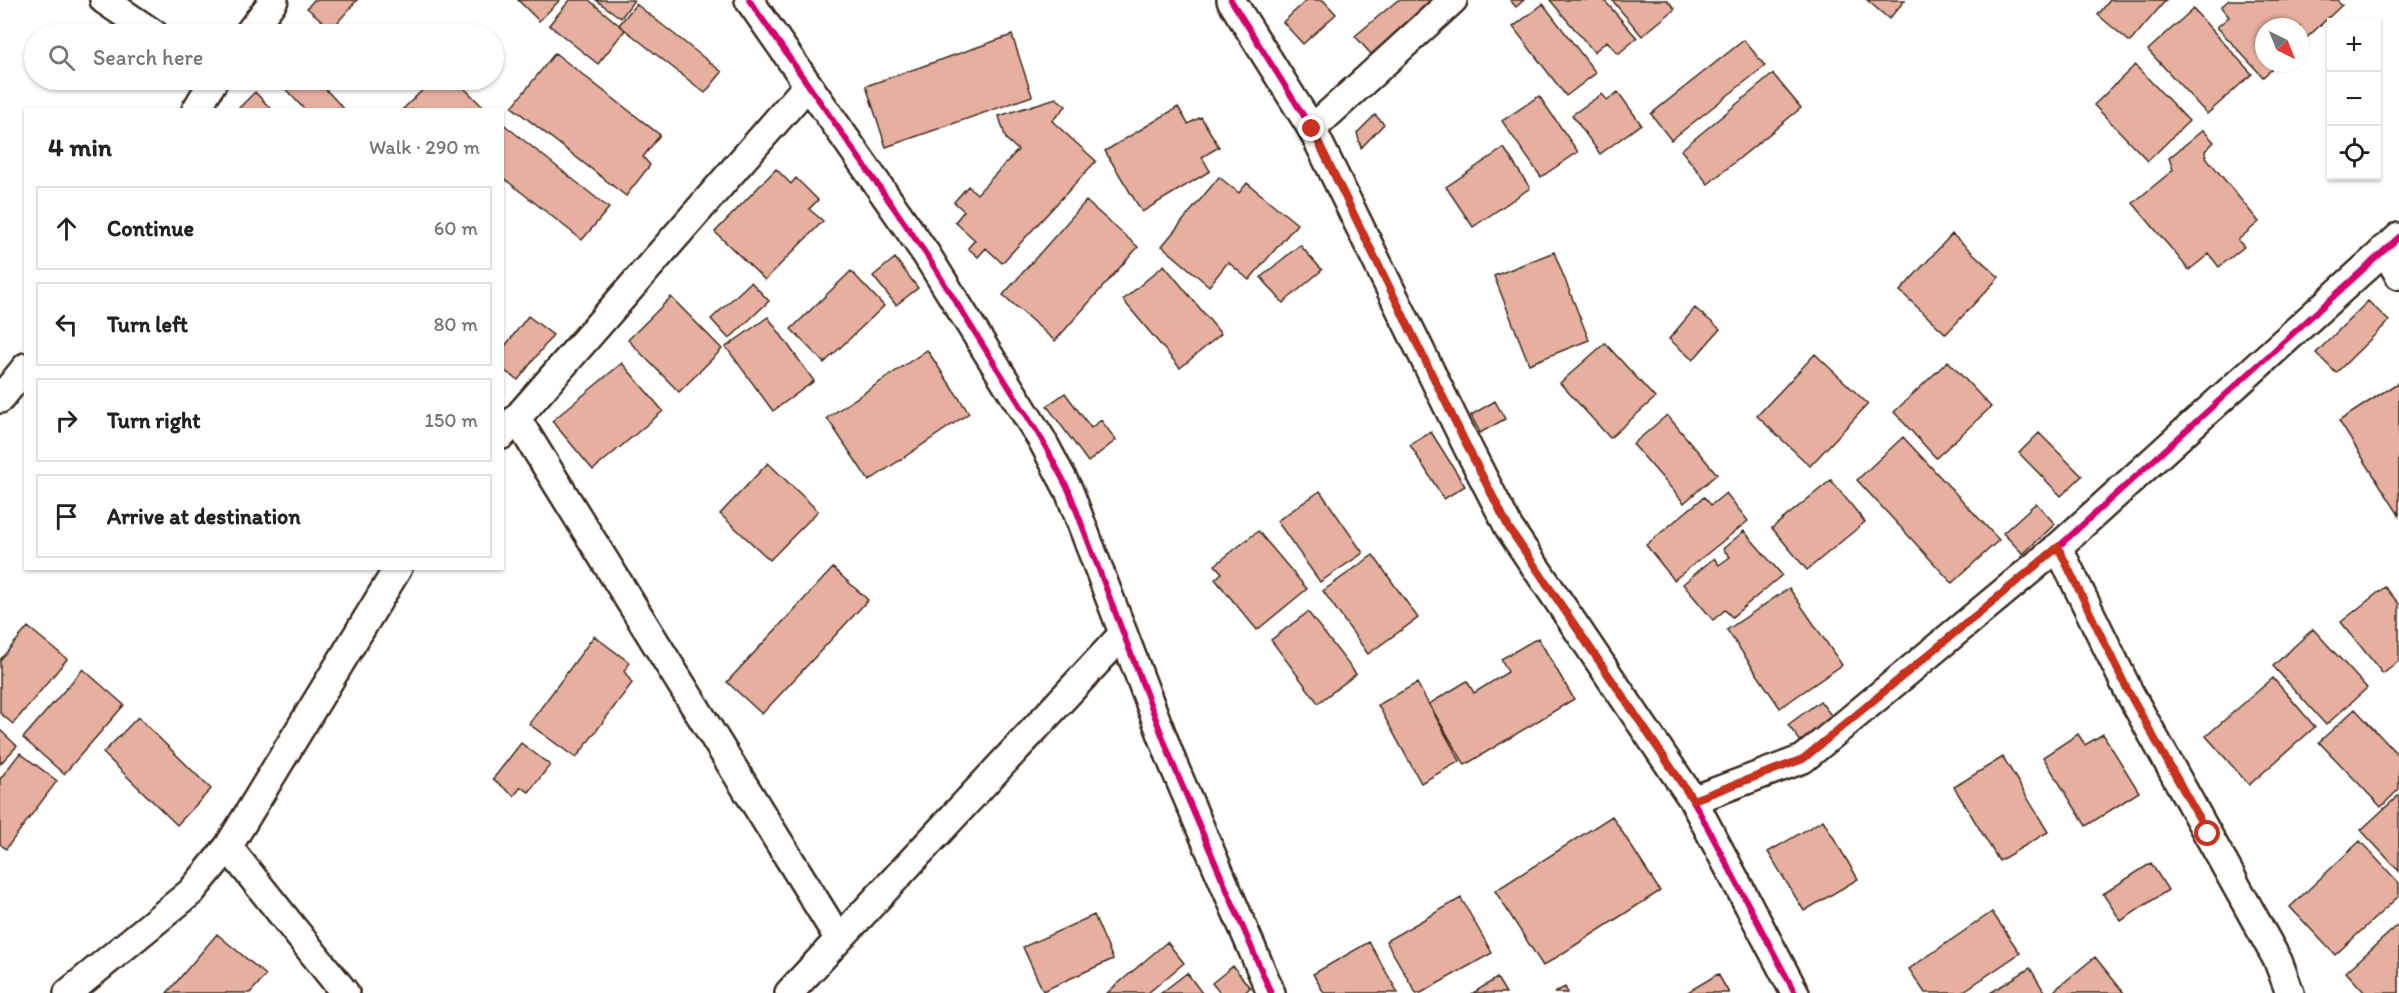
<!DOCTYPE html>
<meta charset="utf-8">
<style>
:root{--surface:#fff;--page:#f6f6f6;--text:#222;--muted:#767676;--line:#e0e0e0}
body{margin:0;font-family:Itim,sans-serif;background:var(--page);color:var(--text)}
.controls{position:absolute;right:18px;top:18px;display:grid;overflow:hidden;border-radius:0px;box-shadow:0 2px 4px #0004}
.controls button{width:54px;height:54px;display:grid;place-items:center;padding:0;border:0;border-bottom:2px solid var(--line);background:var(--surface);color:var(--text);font:30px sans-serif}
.compass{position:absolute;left:2255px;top:18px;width:54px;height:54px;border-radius:50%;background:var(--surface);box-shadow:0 2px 4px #0004;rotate:137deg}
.stop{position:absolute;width:18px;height:18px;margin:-14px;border:4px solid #c8321e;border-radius:50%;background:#fff}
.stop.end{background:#c8321e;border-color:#fff;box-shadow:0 2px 6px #0008}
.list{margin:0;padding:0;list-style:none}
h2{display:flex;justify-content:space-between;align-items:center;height:78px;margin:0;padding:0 24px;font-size:26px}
h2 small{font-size:20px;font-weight:400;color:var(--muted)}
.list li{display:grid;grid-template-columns:39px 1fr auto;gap:18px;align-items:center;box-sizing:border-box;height:84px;margin:0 12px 12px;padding:0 12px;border:2px solid var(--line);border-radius:0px}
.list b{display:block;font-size:22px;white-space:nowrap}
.list em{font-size:20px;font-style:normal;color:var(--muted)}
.icon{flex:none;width:33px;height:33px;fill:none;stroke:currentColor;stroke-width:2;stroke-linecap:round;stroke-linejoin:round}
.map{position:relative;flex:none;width:2399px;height:993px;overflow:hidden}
.search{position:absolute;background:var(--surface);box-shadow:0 2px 4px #0004;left:24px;top:24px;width:480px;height:66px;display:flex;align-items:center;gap:15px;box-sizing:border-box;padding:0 21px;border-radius:33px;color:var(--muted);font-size:22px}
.panel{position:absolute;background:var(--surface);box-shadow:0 2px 4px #0004;left:24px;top:108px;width:480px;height:462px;border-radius:0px}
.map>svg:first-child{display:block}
.building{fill:#e7af9f;stroke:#3b2a1e;stroke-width:1.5}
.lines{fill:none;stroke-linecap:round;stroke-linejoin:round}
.minor-casing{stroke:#3b2a1e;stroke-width:32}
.minor{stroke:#fff;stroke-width:27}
.cycleway-casing{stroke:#fff;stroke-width:10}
.cycleway{stroke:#d6006c;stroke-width:6}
.route{stroke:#c8321e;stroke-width:8}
</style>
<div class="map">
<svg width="2399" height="993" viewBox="0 0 2399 993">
<rect width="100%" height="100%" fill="#fff"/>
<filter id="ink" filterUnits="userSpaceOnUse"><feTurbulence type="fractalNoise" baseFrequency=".0167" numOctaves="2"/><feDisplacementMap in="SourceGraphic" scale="12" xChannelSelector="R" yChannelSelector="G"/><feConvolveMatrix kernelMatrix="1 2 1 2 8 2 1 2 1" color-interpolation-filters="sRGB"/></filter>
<g filter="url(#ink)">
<path class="building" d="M314 0H357L332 29 307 8Z
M518 0H560L539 21Z
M570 0H589L625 30 598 64 549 25Z
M596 0H634L621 18Z
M1307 0H1323L1336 14 1303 44 1283 22Z
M1398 0H1435L1371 54 1355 36Z
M1510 0H1524L1516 7Z
M1550 0H1604L1637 38 1618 54 1607 41 1594 52Z
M1612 0H1667L1675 9 1642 36Z
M1867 0H1905L1889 19Z
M2110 0H2166L2130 42 2098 15Z
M2229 0H2337L2342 5 2300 44V27H2264V63H2279L2263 77 2217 27 2229 17 2221 7Z
M636 4 722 72 705 93 619 25Z
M1543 4 1596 73 1566 96 1513 27Z
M2193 9 2252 74 2207 114 2148 50Z
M1012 35 1032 96 886 147 866 86Z
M1744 40 1765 66 1671 140 1651 114Z
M555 53 660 135 643 157 650 165 626 196 512 107Z
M2135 65 2189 121 2148 161 2094 105Z
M1773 74 1801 108 1708 184 1681 150Z
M277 80H317L345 110H305Z
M433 80H456L484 108 402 110Z
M255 92 272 110H237Z
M1618 92 1641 124 1600 154 1572 115 1602 94 1607 100Z
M1539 96 1578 152 1541 177 1502 121Z
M1056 98 1066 106 1052 121 1096 161 1002 263 986 248 978 257 968 248 975 240 955 222 964 211 954 202 968 186 977 194 1018 150 1006 139 999 116Z
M1178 107 1188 124 1201 117 1219 147 1202 157 1210 171 1142 212 1105 151Z
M1375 115 1384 124 1361 148 1357 133Z
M502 123 609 208 582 240 502 177Z
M2203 130 2214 142 2205 151 2206 157 2259 222 2238 240 2244 247 2219 267 2209 254 2189 270 2133 203 2173 170 2169 158Z
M1504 148 1530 188 1473 227 1446 187Z
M776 169 791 184 796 178 818 200 809 209 823 221 765 280 715 232Z
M1219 177 1239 193 1247 183 1297 224 1249 280 1228 262 1209 286 1162 246Z
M1086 201 1138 247 1055 341 1003 295Z
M1952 234 1999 277 1946 334 1900 291Z
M1300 245 1322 270 1283 303 1261 277Z
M1554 252 1589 340 1529 364 1494 276Z
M895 258 918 288 896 305 873 276Z
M1164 265 1221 334 1180 368 1123 300Z
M851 271 884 306 824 363 791 329Z
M751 282 769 301 729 339 711 319Z
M671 297 722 349 679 392 628 340Z
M2368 301 2389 321 2336 373 2316 353Z
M1695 308 1720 329 1693 360 1669 339Z
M528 316 553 335 518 380 502 369V350Z
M768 317 814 381 773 411 726 347Z
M1605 343 1655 398 1610 438 1560 383Z
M927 350 969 413 869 481 827 418Z
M1815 354 1868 404 1810 466 1757 416Z
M1948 361 1991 407 1936 458 1894 412Z
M622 363 663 411 593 470 552 421Z
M2399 382V515L2339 421Z
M1065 393 1091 428 1101 420 1116 440 1088 462 1047 406Z
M1495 401 1505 419 1480 433 1471 415Z
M1667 415 1717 474 1684 503 1633 444Z
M1431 432 1465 486 1444 499 1410 445Z
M2039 433 2082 476 2061 496 2019 453Z
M1903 437 1999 540 1952 583 1857 480Z
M768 463 818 511 770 560 720 514Z
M1831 480 1865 522 1807 570 1772 528Z
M1320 491 1363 553 1320 582 1277 521Z
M1726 493 1748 521 1674 580 1646 545 1704 497 1711 505Z
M2036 503 2055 524 2023 554 2003 533Z
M1258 531 1307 589 1257 630 1215 579 1222 573 1215 565Z
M1744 531 1782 575 1732 617 1725 610 1713 620 1683 584 1714 558 1719 565 1730 557 1723 549Z
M1373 555 1418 618 1368 654 1323 591Z
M833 568 868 600 762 714 727 682Z
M2385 587 2399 604V661L2383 674 2341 622Z
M1789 588 1842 665 1780 708 1727 630Z
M1308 612 1356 674 1318 703 1271 640Z
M28 627 67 659 13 724 0 713V660Z
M2313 629 2367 688 2326 725 2273 666Z
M594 636 630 663 624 671 632 683 576 758 529 724Z
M1538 638 1574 699 1465 765 1429 704 1467 681 1474 693 1508 672 1501 659Z
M83 669 124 705 64 774 23 738Z
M2273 678 2315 727 2249 785 2206 736Z
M1417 683 1460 761 1421 783 1378 705Z
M1820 701 1834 719 1802 743 1788 725Z
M2355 709 2399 756V789L2381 807 2319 742Z
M138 717 211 789 177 825 103 753Z
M0 730 17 746 0 764Z
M2078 734 2085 745 2103 734 2139 792 2086 826 2043 757Z
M521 743 550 765 529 792 521 787 514 796 493 779Z
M20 753 57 781 6 849 0 844V779Z
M2003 757 2048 832 1999 861 1954 787Z
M2399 795V871L2361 830Z
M1612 816 1660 891 1543 966 1495 891Z
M1823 820 1858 879 1804 911 1768 852Z
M2360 841 2399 883V896L2335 955 2290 907Z
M2151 863 2168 890 2121 921 2103 894Z
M1461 898 1492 953 1421 993H1416L1386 941Z
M1992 912 2020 953 1961 993H1925L1909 969Z
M1094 915 1113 959 1043 991 1023 947Z
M2399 924V993H2365L2346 972Z
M217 934 266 975 250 993H167Z
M1167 942 1184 963 1148 993H1107Z
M1369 942 1398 993H1324L1313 974Z
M2095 957 2124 993H2057L2055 990Z
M1233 966 1250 988 1244 993H1220L1212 983Z
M2030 968 2045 993H1990Z
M1187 973 1202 993H1161Z
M1718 974 1729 993H1686Z
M1497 978 1506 993H1473Z
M1565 987 1568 993H1554Z"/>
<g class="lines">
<defs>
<path id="minor" d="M104 0 154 34
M749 0 926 254 1042 440 1069 491 1173 764 1271 993
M1231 0 1312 129 1468 448 1509 528 1693 800 1795 993
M248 34 274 0
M196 110 214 80
M1312 129 1453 0
M2384 249 2399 275
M0 399 26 367
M517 419 839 939
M502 435 807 86
M2058 547 2129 692 2278 961 2290 993
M1693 800 1803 759 2058 547 2399 237
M228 847 345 993
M68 993 191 892 228 847 398 568
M789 993 1123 634"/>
</defs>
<use href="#minor" class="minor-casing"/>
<use href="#minor" class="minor"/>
<defs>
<path id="cycleway" d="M749 0 926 254 1042 440 1069 491 1173 764 1271 993
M1231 0 1312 129 1468 448 1509 528 1693 800 1795 993
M1693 800 1803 759 2058 547 2399 237"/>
</defs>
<use href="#cycleway" class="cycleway-casing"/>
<use href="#cycleway" class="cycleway"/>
</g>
</g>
<g class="lines" filter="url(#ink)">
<path class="route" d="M1312 129 1468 448 1509 528 1693 800 1803 759 2058 547 2129 693 2208 834"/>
</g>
</svg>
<div class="controls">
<button>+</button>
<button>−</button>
<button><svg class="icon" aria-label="locate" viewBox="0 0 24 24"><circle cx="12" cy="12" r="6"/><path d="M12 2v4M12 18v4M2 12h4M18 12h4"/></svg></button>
</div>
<svg class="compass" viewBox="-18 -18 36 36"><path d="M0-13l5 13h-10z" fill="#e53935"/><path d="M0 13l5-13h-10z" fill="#767676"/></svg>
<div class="stop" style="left:2208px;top:834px"></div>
<div class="stop end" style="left:1312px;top:129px"></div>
<div class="search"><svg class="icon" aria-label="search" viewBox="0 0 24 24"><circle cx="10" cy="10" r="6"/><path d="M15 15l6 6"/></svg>Search here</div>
<section class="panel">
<h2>4 min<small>Walk · 290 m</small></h2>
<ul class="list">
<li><svg class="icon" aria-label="ahead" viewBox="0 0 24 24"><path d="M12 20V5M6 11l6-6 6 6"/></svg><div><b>Continue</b></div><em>60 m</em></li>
<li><svg class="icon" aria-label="left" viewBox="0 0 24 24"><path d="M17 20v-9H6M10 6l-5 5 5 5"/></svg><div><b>Turn left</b></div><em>80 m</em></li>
<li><svg class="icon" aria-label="right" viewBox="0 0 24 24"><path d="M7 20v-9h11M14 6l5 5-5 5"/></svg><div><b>Turn right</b></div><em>150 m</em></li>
<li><svg class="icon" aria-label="arrive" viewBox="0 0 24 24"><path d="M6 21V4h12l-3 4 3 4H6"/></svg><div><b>Arrive at destination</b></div></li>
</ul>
</section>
</div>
